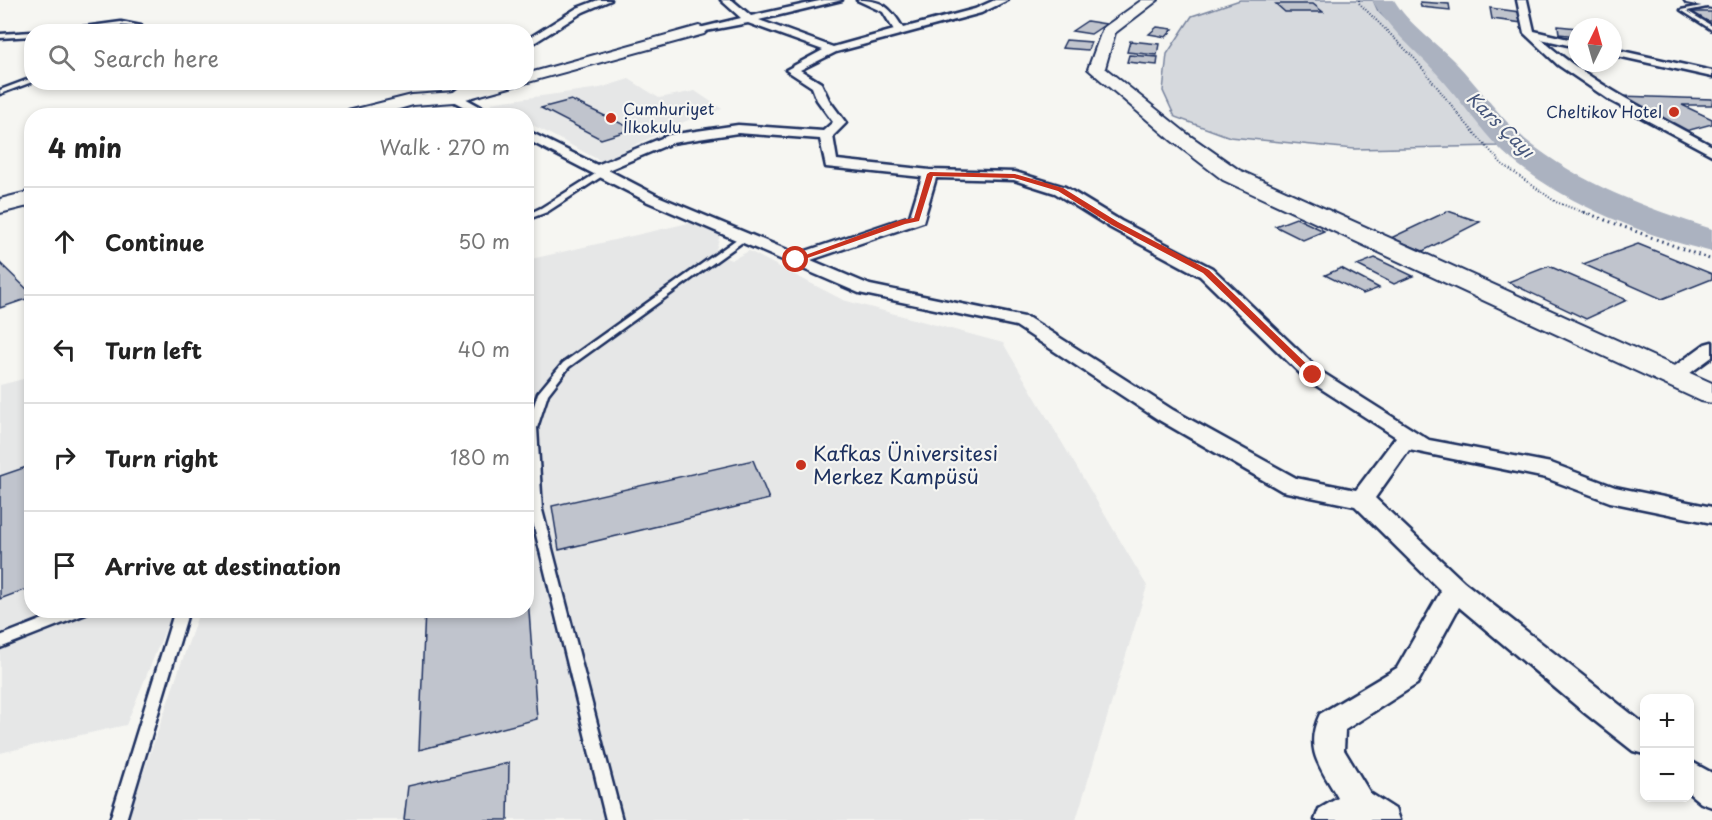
<!DOCTYPE html>
<meta charset="utf-8">
<style>
:root{--surface:#fff;--page:#f6f6f6;--text:#222;--muted:#767676;--line:#e0e0e0}
body{margin:0;font-family:"Playpen Sans",sans-serif;background:var(--page);color:var(--text)}
.controls{position:absolute;right:18px;bottom:18px;display:grid;overflow:hidden;border-radius:12px;box-shadow:0 3px 9px #0003}
.controls button{width:54px;height:54px;display:grid;place-items:center;padding:0;border:0;border-bottom:2px solid var(--line);background:var(--surface);color:var(--text);font:30px sans-serif}
.compass{position:absolute;left:1568px;top:18px;width:54px;height:54px;border-radius:50%;background:var(--surface);box-shadow:0 3px 9px #0003;rotate:5deg}
.stop{position:absolute;width:18px;height:18px;margin:-14px;border:4px solid #c8321e;border-radius:50%;background:#fff}
.stop.end{background:#c8321e;border-color:#fff;box-shadow:0 2px 6px #0008}
.list{margin:0;padding:0;list-style:none}
h2{display:flex;justify-content:space-between;align-items:center;height:78px;margin:0;padding:0 24px;font-size:26px}
h2 small{font-size:20px;font-weight:400;color:var(--muted)}
.list li{display:grid;grid-template-columns:39px 1fr auto;gap:18px;align-items:center;box-sizing:border-box;height:108px;padding:0 24px;border-top:2px solid var(--line)}
.list b{display:block;font-size:22px;white-space:nowrap}
.list em{font-size:20px;font-style:normal;color:var(--muted)}
.icon{flex:none;width:33px;height:33px;fill:none;stroke:currentColor;stroke-width:2;stroke-linecap:round;stroke-linejoin:round}
.map{position:relative;flex:none;width:1712px;height:820px;overflow:hidden}
.search{position:absolute;background:var(--surface);box-shadow:0 3px 9px #0003;left:24px;top:24px;width:510px;height:66px;display:flex;align-items:center;gap:15px;box-sizing:border-box;padding:0 21px;border-radius:24px;color:var(--muted);font-size:22px}
.panel{position:absolute;background:var(--surface);box-shadow:0 3px 9px #0003;left:24px;top:108px;width:510px;height:510px;border-radius:24px}
.map>svg:first-child{display:block}
.built{fill:#e6e7e7}
.green{fill:#d6d9dd;stroke:#78849e;stroke-width:1.5}
.lines{fill:none;stroke-linecap:round;stroke-linejoin:round}
.river{fill:#abb2c0;fill-rule:evenodd}
.building{fill:#c0c4cd;stroke:#1b2f5e;stroke-width:1.5}
.lane-casing{stroke:#1b2f5e;stroke-width:5}
.street-casing{stroke:#1b2f5e;stroke-width:5}
.secondary-casing{stroke:#1b2f5e;stroke-width:4}
.path-far1{stroke:#1b2f5e;stroke-width:2;stroke-dasharray:1 2;stroke-linecap:butt}
.path{stroke:#1b2f5e;stroke-width:3;stroke-dasharray:1.5 4;stroke-linecap:butt}
.lane{fill:#f6f6f2;fill-rule:evenodd}
.street{fill:#f6f6f2;fill-rule:evenodd}
.secondary{fill:#f6f6f2;fill-rule:evenodd}
.route{fill:#c8321e}
.poi-dot{fill:#c8321e;stroke:#f6f6f2;stroke-width:2}
.labels{text-anchor:middle;stroke-width:4.5;stroke-linejoin:round;paint-order:stroke}
.far-poi-label{font-size:16px;fill:#1b2f5e;stroke:#f6f6f2;text-anchor:start}
.far-water-label{font-size:18px;font-style:italic;fill:#46567b;stroke:#f6f6f2}
.poi-label{font-size:20px;fill:#1b2f5e;stroke:#f6f6f2;text-anchor:start}
</style>
<div class="map">
<svg width="1712" height="820" viewBox="0 0 1712 820">
<rect width="100%" height="100%" fill="#f6f6f2"/>
<filter id="ink" filterUnits="userSpaceOnUse"><feTurbulence type="fractalNoise" baseFrequency=".0167" numOctaves="2"/><feDisplacementMap in="SourceGraphic" scale="12" xChannelSelector="R" yChannelSelector="G"/><feConvolveMatrix kernelMatrix="1 2 1 2 8 2 1 2 1" color-interpolation-filters="sRGB"/></filter>
<g filter="url(#ink)">
<path class="built" d="M629 79 659 98 695 91 722 109 686 121 601 161 527 122 526 116 513 115 490 103 600 88Z
M693 222 720 235 715 253 731 260 749 251 843 300 1003 343 1147 586 1076 820H127L199 612 526 610 527 260Z
M31 377 32 610 173 611 126 725 0 753V385Z"/>
<path class="green" d="M1240 0H1373L1378 11 1430 62 1498 146 1354 149 1230 137 1175 117 1163 91 1167 54 1192 16Z"/>
<g class="lines">
<path class="river" d="M1372 0H1394C1409 25 1434 41 1455 62 1479 87 1499 117 1526 140 1580 184 1647 208 1712 229V252C1642 235 1557 201 1503 152 1479 129 1461 100 1438 75 1416 50 1389 30 1372 0Z"/>
</g>
<path class="building" d="M1420 2 1449 4 1450 10 1421 7Z
M1276 4H1313L1323 12H1285Z
M1490 8 1520 12 1523 23 1492 19Z
M1686 12H1712V21H1705Z
M1087 21 1106 24 1091 34 1072 31Z
M1558 26 1577 28V36L1559 34Z
M1157 27 1173 29 1166 37 1149 34Z
M1066 40 1091 42 1088 50 1062 48Z
M1130 41 1159 44 1157 55 1127 52Z
M1129 55 1158 57 1157 65 1127 62Z
M1620 96 1712 99V105H1682L1712 119V124L1686 131Z
M571 100 633 129 601 139 541 108Z
M1448 211 1480 222 1423 251 1391 238Z
M1296 218 1324 231 1303 240 1275 226Z
M1638 244 1712 274V279L1662 299 1583 264Z
M1375 258 1413 276 1394 284 1357 265Z
M0 263 32 294V297L0 308Z
M1549 266 1627 300 1586 319 1508 282Z
M1341 268 1379 288 1363 294 1325 275Z
M753 460 769 499 559 550 552 506Z
M32 465V587L0 599V476Z
M526 571 537 719 419 750 425 610H526Z
M509 763 508 820H404L408 786Z"/>
<g class="lines">
<defs>
<path id="lane" d="M1712 4V6L1687 11 1712 26V30L1681 10Z
M121 22 141 26 136 32H131L135 27C106 22 76 32 47 32Z
M32 32V36L0 38V34Z
M32 78V82L0 94V90Z
M600 171 607 173 547 212 526 220V215L541 208Z
M741 236H747L748 238 569 367 548 394 537 428 542 510 622 820H606L530 510 527 428 538 393 563 363Z
M66 610H87L86 614 0 648V636Z
M175 610H189L126 820H110Z"/>
<path id="street" d="M598 0H611L583 12 526 48V40L577 8Z
M721 0H732L751 16 824 0H842L759 20 833 47 894 30 883 12 857 0C883 0 890 7 903 28L975 9 995 0H1008L981 13 836 52 800 70 821 83 829 100 846 123 833 136 837 160 930 170 1015 172 1065 187 1121 221 1212 268 1320 371 1429 440 1551 463 1615 487 1712 507V523L1610 502 1546 478 1409 450 1375 498 1464 582 1644 724V754L1633 751 1586 714 1459 607 1417 684 1345 730 1344 750 1370 793 1395 809 1399 820H1315L1319 809 1338 798C1321 768 1303 750 1320 714L1397 668 1441 591 1355 506 1282 491 1159 420 1016 326 859 293 648 202 526 139V130L597 165 669 135 738 125 823 131 833 122 817 100 812 87 786 70 823 50 748 23 695 33V29L741 18ZM738 133 820 139 826 167 922 177 910 216 797 254 658 196 608 170 672 143ZM936 178 1014 180 1055 193 1109 227 1200 276 1306 379 1396 437 1356 490 1296 478 1173 410 1029 318 870 285 811 260 923 222Z
M1517 0H1527L1534 31 1577 41V47L1541 39C1592 84 1653 113 1712 146V155L1611 101 1558 65 1524 33Z
M1613 49 1712 71V77L1613 55Z
M467 82H480L463 97 497 116H481L451 100V94Z
M1712 342V357L1682 379H1668L1665 375 1668 371 1705 344Z
M1690 761 1712 773V807L1701 803 1690 794Z"/>
<path id="secondary" d="M1142 0H1158L1115 33 1105 68 1186 133 1239 170 1712 383V403L1701 401 1223 180 1172 141 1088 69 1103 28Z
M1684 0H1712V8L1686 3Z
M699 26 704 28 707 31 704 34 455 102 413 105 375 116H342L344 112 412 95 455 92 490 82H526V74Z
M32 191V205L0 213V199Z"/>
</defs>
<use href="#lane" class="lane-casing"/>
<use href="#street" class="street-casing"/>
<use href="#secondary" class="secondary-casing"/>
<path class="path-far1" d="M1359 0V3L1415 59 1463 120 1502 164 1556 202 1588 214"/>
<path class="path" d="M1584 212 1712 260"/>
<use href="#lane" class="lane"/>
<use href="#street" class="street"/>
<use href="#secondary" class="secondary"/>
</g>
</g>
<path class="route" d="M930 172 1015 174 1063 188 1118 222 1209 270 1318 375 1310 377 1203 273 1112 225 1058 191 1014 178 933 176 919 221 905 224 799 261 792 260 901 220 914 218 927 174Z"/>
<g class="poi-dot">
<circle cx="1674" cy="112" r="6"/>
<circle cx="611" cy="118" r="6"/>
<circle cx="801" cy="465" r="6"/>
</g>
<g class="labels">
<g class="far-poi-label">
<text x="623" y="115">Cumhuriyet<tspan x="623" dy="18">İlkokulu</tspan></text>
<text x="1662" y="118" text-anchor="end">Cheltikov Hotel</text>
</g>
<g class="far-water-label">
<text transform="translate(1500 125) rotate(44)" y="6">Kars Çayı</text>
</g>
<g class="poi-label">
<text x="813" y="461">Kafkas Üniversitesi<tspan x="813" dy="23">Merkez Kampüsü</tspan></text>
</g>
</g>
</svg>
<div class="controls">
<button>+</button>
<button>−</button>
</div>
<svg class="compass" viewBox="-18 -18 36 36"><path d="M0-13l5 13h-10z" fill="#e53935"/><path d="M0 13l5-13h-10z" fill="#767676"/></svg>
<div class="stop" style="left:796px;top:260px"></div>
<div class="stop end" style="left:1313px;top:375px"></div>
<div class="search"><svg class="icon" aria-label="search" viewBox="0 0 24 24"><circle cx="10" cy="10" r="6"/><path d="M15 15l6 6"/></svg>Search here</div>
<section class="panel">
<h2>4 min<small>Walk · 270 m</small></h2>
<ul class="list">
<li><svg class="icon" aria-label="ahead" viewBox="0 0 24 24"><path d="M12 20V5M6 11l6-6 6 6"/></svg><div><b>Continue</b></div><em>50 m</em></li>
<li><svg class="icon" aria-label="left" viewBox="0 0 24 24"><path d="M17 20v-9H6M10 6l-5 5 5 5"/></svg><div><b>Turn left</b></div><em>40 m</em></li>
<li><svg class="icon" aria-label="right" viewBox="0 0 24 24"><path d="M7 20v-9h11M14 6l5 5-5 5"/></svg><div><b>Turn right</b></div><em>180 m</em></li>
<li><svg class="icon" aria-label="arrive" viewBox="0 0 24 24"><path d="M6 21V4h12l-3 4 3 4H6"/></svg><div><b>Arrive at destination</b></div></li>
</ul>
</section>
</div>
